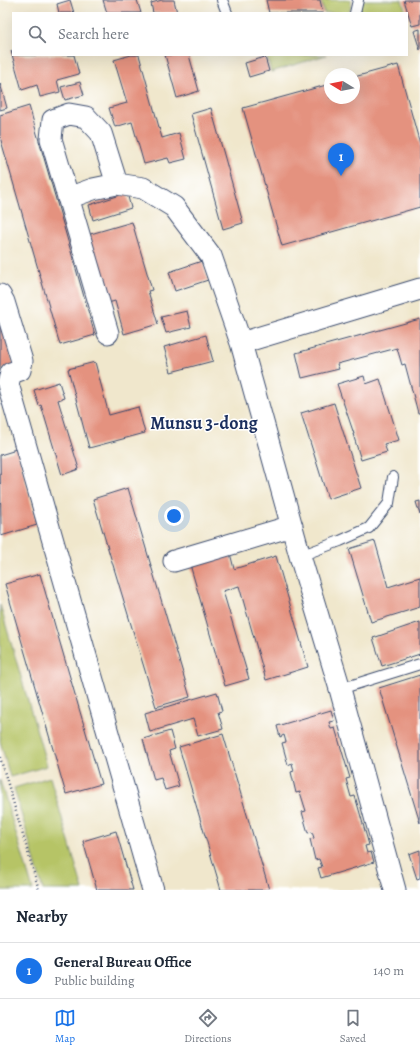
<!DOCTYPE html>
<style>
:root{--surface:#fff;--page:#f6f6f7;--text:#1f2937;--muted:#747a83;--line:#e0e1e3;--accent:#1a73e8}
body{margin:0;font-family:Alegreya,serif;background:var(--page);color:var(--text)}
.compass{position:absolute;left:324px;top:68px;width:36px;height:36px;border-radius:50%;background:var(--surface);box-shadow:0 4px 16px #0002;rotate:280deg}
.you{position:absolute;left:174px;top:516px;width:14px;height:14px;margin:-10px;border:3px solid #fff;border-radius:50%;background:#1a73e8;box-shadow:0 0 0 6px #1a73e833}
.badge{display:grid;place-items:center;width:26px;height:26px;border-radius:50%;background:var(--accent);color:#fff;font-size:13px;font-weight:700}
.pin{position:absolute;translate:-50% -33px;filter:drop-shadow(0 1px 2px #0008)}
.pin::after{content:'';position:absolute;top:21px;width:14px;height:12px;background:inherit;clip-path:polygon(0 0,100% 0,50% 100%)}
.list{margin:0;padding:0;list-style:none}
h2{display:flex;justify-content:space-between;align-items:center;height:52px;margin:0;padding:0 16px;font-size:17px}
h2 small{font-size:13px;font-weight:400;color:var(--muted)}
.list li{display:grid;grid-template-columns:26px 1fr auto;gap:12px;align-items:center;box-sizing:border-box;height:56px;padding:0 16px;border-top:1px solid var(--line)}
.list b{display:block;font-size:15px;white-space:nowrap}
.list p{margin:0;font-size:13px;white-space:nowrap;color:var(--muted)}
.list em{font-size:13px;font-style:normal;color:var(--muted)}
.icon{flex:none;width:22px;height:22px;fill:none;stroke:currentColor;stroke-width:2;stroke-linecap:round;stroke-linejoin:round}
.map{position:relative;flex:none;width:420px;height:890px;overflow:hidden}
.search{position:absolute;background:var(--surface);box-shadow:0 4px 16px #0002;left:12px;right:12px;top:12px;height:44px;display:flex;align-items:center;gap:10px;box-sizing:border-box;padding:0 14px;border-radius:0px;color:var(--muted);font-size:15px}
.sheet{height:108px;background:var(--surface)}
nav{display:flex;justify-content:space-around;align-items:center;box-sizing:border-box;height:56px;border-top:1px solid var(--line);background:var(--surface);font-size:11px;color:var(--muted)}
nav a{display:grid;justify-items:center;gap:2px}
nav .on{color:var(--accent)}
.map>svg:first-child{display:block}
.green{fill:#b6c466;stroke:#687a62}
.building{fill:#e4927f}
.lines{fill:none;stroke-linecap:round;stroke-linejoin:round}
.lane-casing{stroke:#3b4b6e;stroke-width:12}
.street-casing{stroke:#3b4b6e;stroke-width:23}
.path{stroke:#3b4b6e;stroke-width:2.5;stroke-dasharray:1 3;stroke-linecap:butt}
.lane{stroke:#fff;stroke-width:10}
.street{stroke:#fff;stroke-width:21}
.labels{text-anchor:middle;stroke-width:3;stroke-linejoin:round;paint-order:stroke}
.quarter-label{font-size:18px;font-weight:bold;fill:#1b2f5e;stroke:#fff}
</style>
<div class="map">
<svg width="420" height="890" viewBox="0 0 420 890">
<rect width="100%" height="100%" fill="#fff"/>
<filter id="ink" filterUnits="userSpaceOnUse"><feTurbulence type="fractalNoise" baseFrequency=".025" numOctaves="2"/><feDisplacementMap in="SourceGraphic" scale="8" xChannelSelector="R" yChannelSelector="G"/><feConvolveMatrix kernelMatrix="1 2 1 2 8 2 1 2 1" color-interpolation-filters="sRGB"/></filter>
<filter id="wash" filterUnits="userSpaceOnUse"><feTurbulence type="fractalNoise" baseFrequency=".012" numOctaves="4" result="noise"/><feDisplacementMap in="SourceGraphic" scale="16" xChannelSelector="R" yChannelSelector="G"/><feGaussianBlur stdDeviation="0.9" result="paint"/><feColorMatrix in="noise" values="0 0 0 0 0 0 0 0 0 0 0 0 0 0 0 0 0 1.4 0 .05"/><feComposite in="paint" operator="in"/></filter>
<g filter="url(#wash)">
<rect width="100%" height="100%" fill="#f0e7cc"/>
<path class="green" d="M321 0H351V7L349 13H324Z
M361 0H402L406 13H359Z
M272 55H326L271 72 267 57Z
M0 605 47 766 10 777 0 741Z
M50 777 83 890H43L14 788Z
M0 780 33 890H1L0 888Z"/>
<g id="blocks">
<path class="building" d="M70 0 74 13H59L57 4Z
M103 0H137L141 13H107Z
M162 0H174L177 13H153L151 3Z
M266 0H320L323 13H269Z
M404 0H420V24L412 26Z
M420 29V50L414 31Z
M13 50V55H74L79 74 57 80 60 92 40 97 37 85 22 90 11 51Z
M131 55H139L162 138 179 133 186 159 170 163 168 158 144 164 132 122 115 127 109 108 127 103 114 60Z
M165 55H189L199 91 177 98Z
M265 57 269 71 249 77 245 63Z
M398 65 420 144V207L282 246 243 108 330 84V98H354V77Z
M80 82 84 95 65 100 61 87Z
M0 83 7 108 0 110Z
M29 106 95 335 60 345 0 137V115Z
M211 108 243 223 223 229 191 114Z
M127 193 131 208 93 220 89 205Z
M132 222 152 290 148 291 158 324 124 334 115 301 108 303 87 235Z
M202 261 208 280 175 291 169 272Z
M187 311 191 327 166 333 161 317Z
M0 315 14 365 0 369Z
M420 319V413H418L405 364 402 365 397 348 337 364 339 369 302 378 296 353Z
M206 335 213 361 171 372 164 347Z
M95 362 109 415 138 407 145 433 89 448 68 369Z
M364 376 366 384 380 379 399 440 384 444 387 452 361 460 353 434H354L337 384Z
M59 382 64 398 58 400 79 469 62 475 41 405 39 406 34 390Z
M334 403 361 488 328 499 301 413Z
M17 448 37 525 1 536 0 455 13 451V449Z
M128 488 190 697 156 707 93 499Z
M420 501V515L416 502Z
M375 541 388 587 420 577V607L371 622 349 549Z
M229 549 234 569 276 556 308 667 266 680 239 586 223 591 249 679 225 686 189 561Z
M40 574 101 784 66 794 5 584Z
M420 622V654L382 666 373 638Z
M420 675V823L379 688Z
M217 692 222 711 218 712 223 729 198 736 193 719 150 732 145 713Z
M331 710 334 721 329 722 331 729 335 728 350 778 346 779 351 797 355 796 369 845 365 846 367 853 371 852 374 862 321 878 318 868 322 867 319 859 315 860 310 839 314 838 312 832 308 833 302 812 306 811 300 792 296 793 291 772 294 771 292 763 288 765 282 743 286 742 284 735 280 737 277 726Z
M170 731 175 749 169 751 179 786 165 790 161 778 154 780 143 739Z
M223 734 266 879 269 890H221L179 747Z
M116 831 133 890H97L83 841Z
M420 850V878L417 879 409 854Z"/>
</g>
</g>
<g filter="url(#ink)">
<use href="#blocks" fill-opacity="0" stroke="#3b4b6e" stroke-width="1"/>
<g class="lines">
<defs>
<path id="lane" d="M222 0 227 13
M355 13 358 0
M300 556 340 541 369 528 389 503 393 477
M340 689 420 664"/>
<path id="street" d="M68 198 93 189 117 184 143 188 174 207 211 256 241 343 300 556 340 689 395 890
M0 295 4 302 22 361 20 370 11 373 8 384 153 890
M108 333 51 139 53 120 69 114 86 117 101 133 117 184
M241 343 420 289
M174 561 292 526"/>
</defs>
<use href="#lane" class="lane-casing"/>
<use href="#street" class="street-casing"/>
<path class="path" d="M0 757 39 890"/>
<use href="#lane" class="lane"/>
<use href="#street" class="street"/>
</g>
</g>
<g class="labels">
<g class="quarter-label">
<text x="204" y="429">Munsu 3-dong</text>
</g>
</g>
</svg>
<svg class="compass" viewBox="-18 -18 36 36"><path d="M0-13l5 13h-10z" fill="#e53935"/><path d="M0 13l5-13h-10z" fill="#747a83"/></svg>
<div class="you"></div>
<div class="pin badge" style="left:341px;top:176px">1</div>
<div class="search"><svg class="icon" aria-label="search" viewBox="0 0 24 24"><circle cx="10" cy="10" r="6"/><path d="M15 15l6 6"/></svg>Search here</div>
</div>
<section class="sheet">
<h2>Nearby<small></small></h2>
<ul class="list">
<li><span class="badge">1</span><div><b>General Bureau Office</b><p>Public building</p></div><em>140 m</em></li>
</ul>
</section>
<nav>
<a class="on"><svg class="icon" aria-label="map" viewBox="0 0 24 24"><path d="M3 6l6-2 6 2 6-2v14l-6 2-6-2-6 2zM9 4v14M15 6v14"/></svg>Map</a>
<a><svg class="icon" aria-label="directions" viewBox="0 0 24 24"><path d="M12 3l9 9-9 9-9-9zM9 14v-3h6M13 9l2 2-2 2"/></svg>Directions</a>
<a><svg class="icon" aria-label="saved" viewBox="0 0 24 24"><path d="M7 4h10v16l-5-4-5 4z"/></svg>Saved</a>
</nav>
